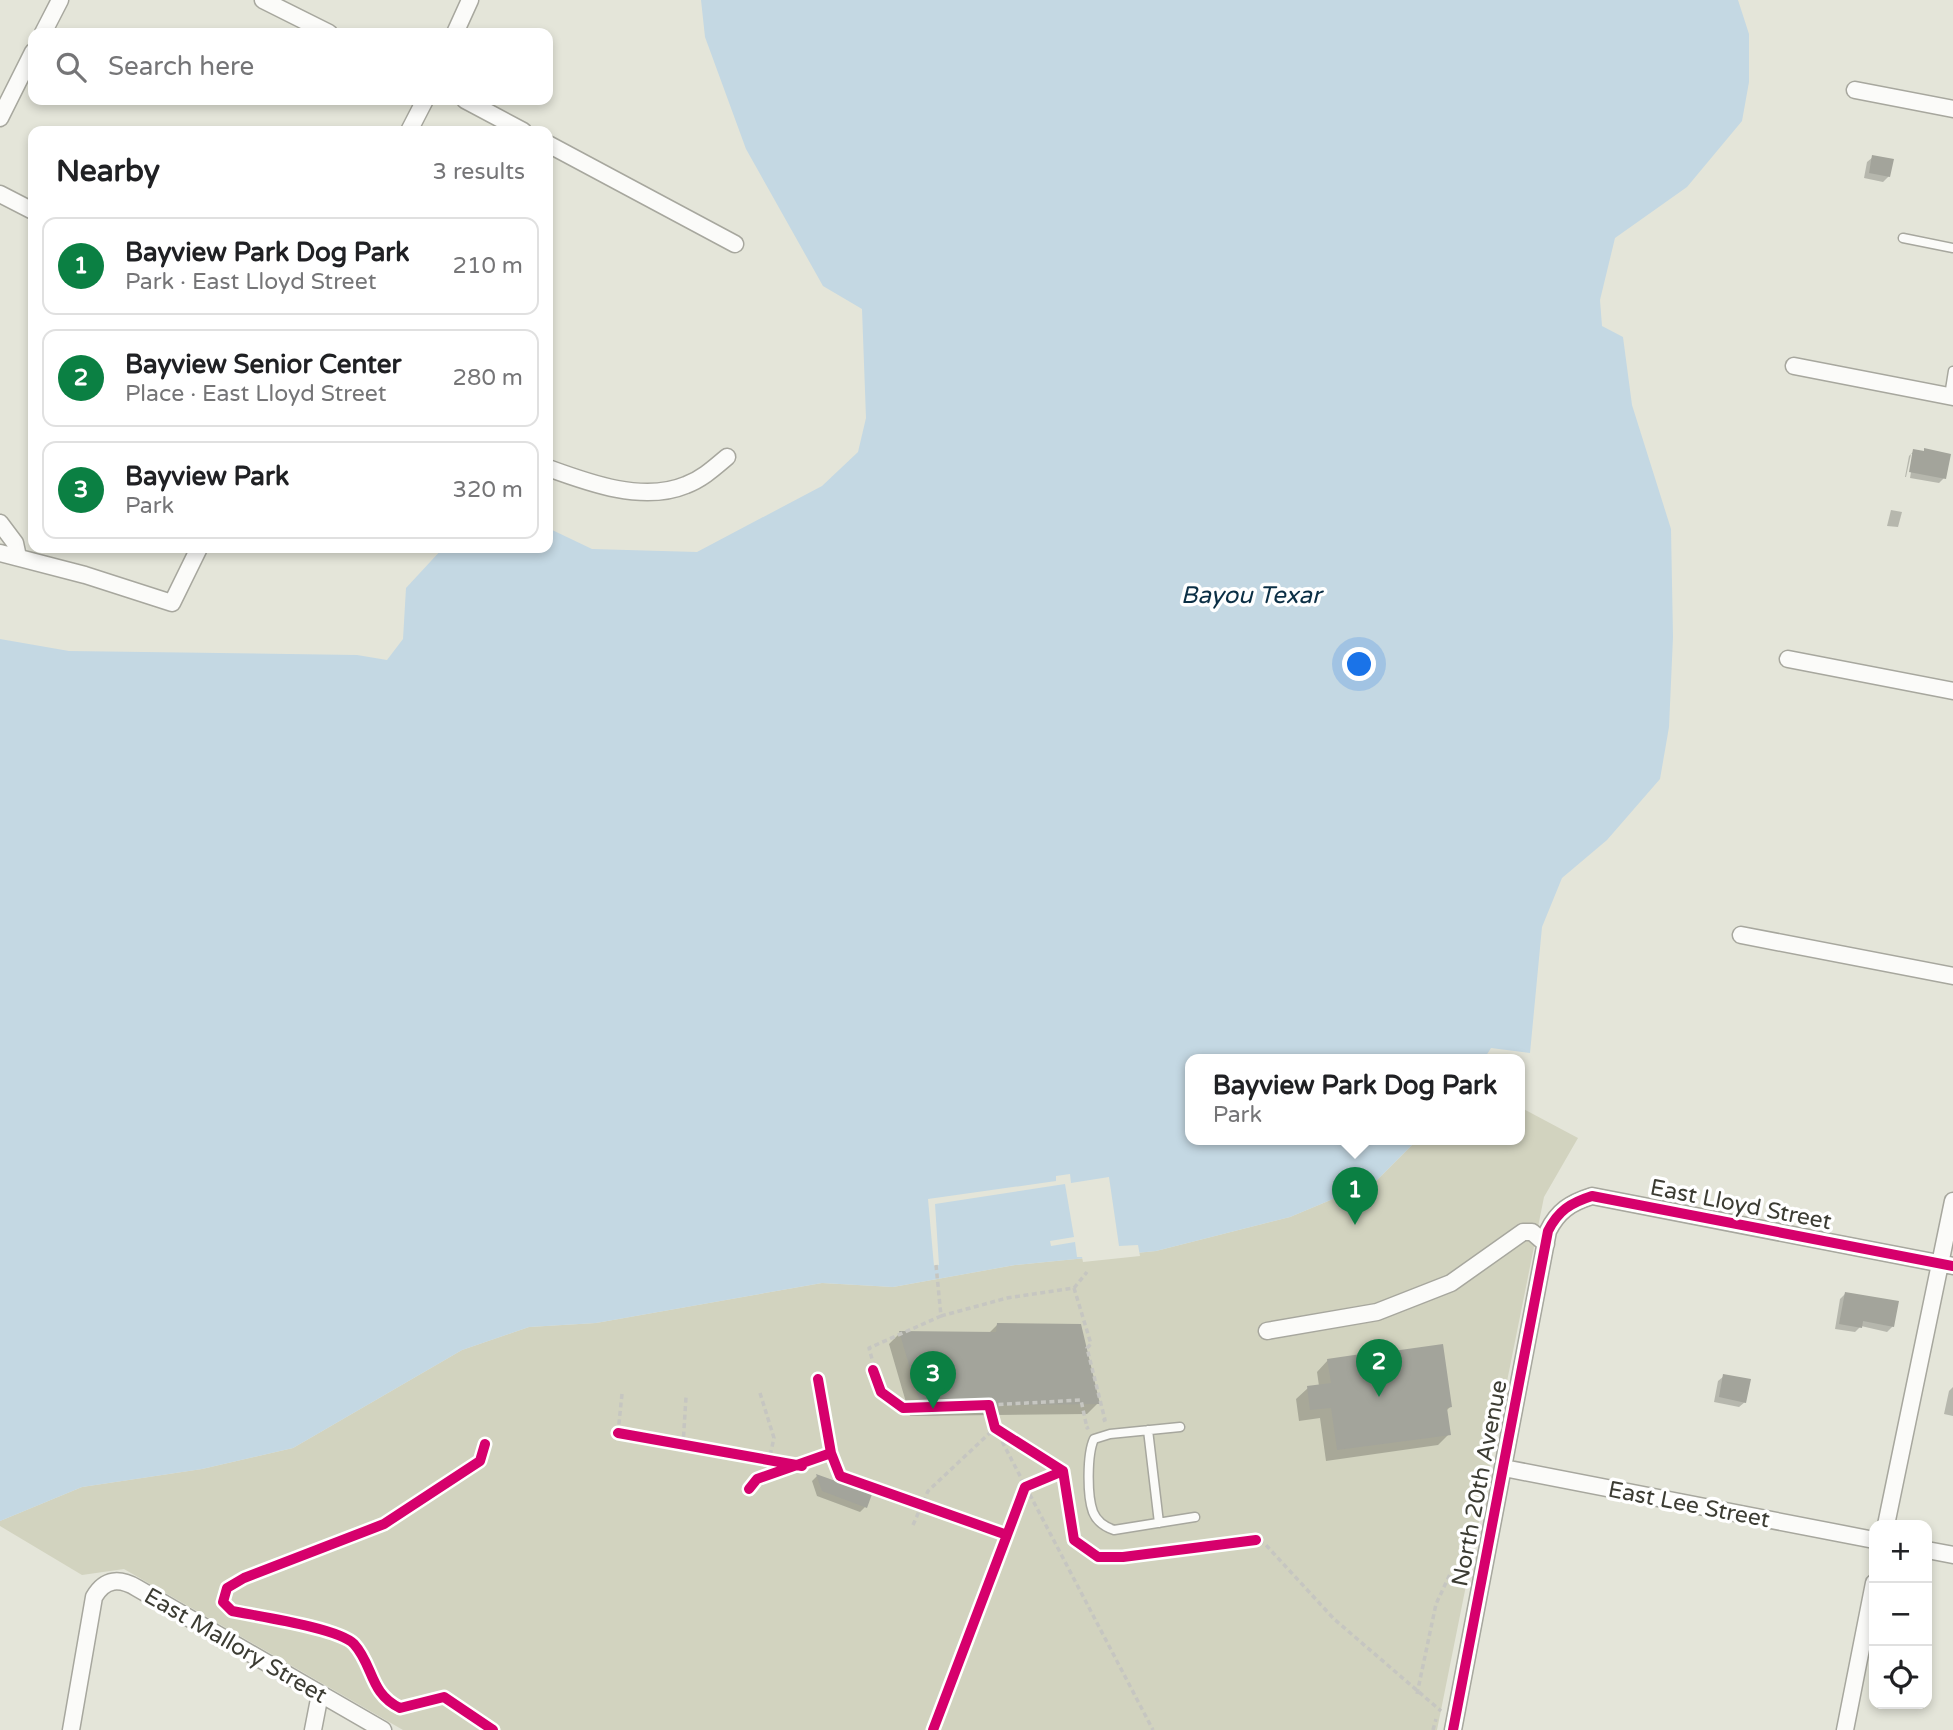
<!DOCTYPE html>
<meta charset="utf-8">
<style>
:root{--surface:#fff;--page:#f6f6f6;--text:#202124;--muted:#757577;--line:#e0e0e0;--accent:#0b8043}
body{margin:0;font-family:"Varela Round",sans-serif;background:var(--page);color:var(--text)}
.controls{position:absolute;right:21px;bottom:21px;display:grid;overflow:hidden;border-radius:14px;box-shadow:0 4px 10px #0003}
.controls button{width:63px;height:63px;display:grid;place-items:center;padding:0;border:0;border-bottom:2px solid var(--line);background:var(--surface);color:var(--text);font:35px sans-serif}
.you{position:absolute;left:1360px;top:665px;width:24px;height:24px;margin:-18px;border:5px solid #fff;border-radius:50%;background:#1a73e8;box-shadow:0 0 0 10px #1a73e833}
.badge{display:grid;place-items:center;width:46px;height:46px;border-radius:50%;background:var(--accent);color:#fff;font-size:23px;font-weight:700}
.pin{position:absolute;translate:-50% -58px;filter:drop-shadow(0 2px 4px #0008)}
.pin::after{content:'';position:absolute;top:37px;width:24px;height:21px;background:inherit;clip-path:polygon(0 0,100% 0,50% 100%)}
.popup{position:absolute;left:1185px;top:1054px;width:340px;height:91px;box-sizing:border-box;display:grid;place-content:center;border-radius:14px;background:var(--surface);filter:drop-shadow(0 2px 5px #0005);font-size:23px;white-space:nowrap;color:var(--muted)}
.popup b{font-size:26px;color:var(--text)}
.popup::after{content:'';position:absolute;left:50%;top:100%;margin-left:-14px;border:14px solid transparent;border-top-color:var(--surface)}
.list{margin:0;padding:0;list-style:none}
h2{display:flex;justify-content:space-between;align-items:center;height:91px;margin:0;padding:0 28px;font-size:30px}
h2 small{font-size:23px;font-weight:400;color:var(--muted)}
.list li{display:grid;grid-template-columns:46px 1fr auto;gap:21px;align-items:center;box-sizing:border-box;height:98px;margin:0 14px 14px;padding:0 14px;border:2px solid var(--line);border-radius:14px}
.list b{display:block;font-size:26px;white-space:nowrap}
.list p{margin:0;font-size:23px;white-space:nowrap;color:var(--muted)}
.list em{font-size:23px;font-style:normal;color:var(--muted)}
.icon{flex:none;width:38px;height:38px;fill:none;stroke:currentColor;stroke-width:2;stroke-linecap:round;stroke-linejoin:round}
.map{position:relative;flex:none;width:1953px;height:1730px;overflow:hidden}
.search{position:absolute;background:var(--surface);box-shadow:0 4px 10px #0003;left:28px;top:28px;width:525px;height:77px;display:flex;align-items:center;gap:18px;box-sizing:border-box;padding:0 24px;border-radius:14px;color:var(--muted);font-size:26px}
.panel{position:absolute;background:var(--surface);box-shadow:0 4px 10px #0003;left:28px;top:126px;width:525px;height:427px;border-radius:14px}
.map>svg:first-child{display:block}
.green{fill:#d2d3bf}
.water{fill:#c4d8e3}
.pier{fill:#e4e5d9}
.shadow{fill:#0003}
.building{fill:#a3a49b}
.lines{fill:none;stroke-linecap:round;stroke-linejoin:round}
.lane-casing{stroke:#a7a79e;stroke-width:11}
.street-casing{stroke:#a7a79e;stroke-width:19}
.path{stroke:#c6c6c1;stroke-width:3.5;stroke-dasharray:5 3.5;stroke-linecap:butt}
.lane{stroke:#fbfbf9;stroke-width:8}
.street{stroke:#fbfbf9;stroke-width:16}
.cycleway-casing{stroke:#fff;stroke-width:15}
.cycleway{stroke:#d6006c;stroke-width:10}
.labels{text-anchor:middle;stroke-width:7;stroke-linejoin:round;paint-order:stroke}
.street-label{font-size:23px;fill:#3c3c33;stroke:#fff}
.water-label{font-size:24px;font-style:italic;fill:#0b2f45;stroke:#fff}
</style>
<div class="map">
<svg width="1953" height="1730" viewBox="0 0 1953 1730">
<rect width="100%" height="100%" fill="#e4e5d9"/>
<path class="green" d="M1520 1107 1578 1138 1544 1197 1437 1730H403L124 1569 82 1575 0 1526V1521L82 1487 202 1469 293 1448 462 1350 529 1327 596 1323 822 1283 893 1287 1015 1265 1156 1251 1290 1217 1376 1181 1418 1139H1520Z"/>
<path class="water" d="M701 0H1738L1749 34V82L1742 121 1687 187 1615 238 1600 300 1602 326 1623 337 1632 405 1671 529 1673 637 1669 727 1660 779 1607 840 1562 878 1542 927 1530 1053 1491 1048 1484 1059H1190V1139H1418L1376 1181 1290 1217 1156 1251 1015 1265 893 1287 822 1283 596 1323 529 1327 462 1350 293 1448 202 1469 82 1487 0 1521V639L69 651 357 655 387 660 403 639 406 588 443 548H548V528L592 549 697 552 822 486 858 452 866 418 862 309 823 286 746 149 705 37Z"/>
<path class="pier" d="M1070 1174 1071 1183 1109 1177 1119 1246 1138 1245 1140 1256 1083 1262 1082 1257H1077L1075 1242 1051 1246 1050 1241 1074 1237 1065 1184 935 1204 939 1265 934 1266 928 1199 1056 1181V1176Z"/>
<path class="shadow" d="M1873 157 1889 176 1883 182 1864 178 1867 162Z
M1914 451 1944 478 1939 483 1910 478 1914 454H1911Z
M1911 454 1906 477H1905L1909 456Z
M1891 510 1902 512 1898 527 1887 526Z
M1845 1294 1893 1326 1887 1332 1861 1326 1855 1332 1835 1329 1840 1299Z
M998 1324 1098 1403 1087 1414 910 1416 889 1344 900 1333H989Z
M1394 1353 1450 1407 1446 1411 1449 1434 1438 1445 1326 1461 1320 1418 1299 1421 1296 1399 1308 1388 1319 1386 1317 1372 1328 1360 1362 1369 1383 1367Z
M1724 1376 1745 1402 1739 1407 1714 1402 1718 1381Z
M1953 1387V1416L1944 1414 1949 1391Z
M817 1476 865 1507 860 1512 817 1496 812 1481Z"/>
<path class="building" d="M1872 155 1894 159 1890 177 1869 173Z
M1924 448 1951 454 1946 479 1909 472 1913 449 1924 451Z
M1845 1292 1899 1301 1894 1327 1863 1321 1862 1328 1839 1324Z
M997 1323 1081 1324 1100 1404 921 1406 899 1331 996 1332Z
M1443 1344 1452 1407 1447 1408 1451 1435 1337 1450 1331 1408 1310 1410 1307 1386 1331 1383 1327 1359 1361 1354 1363 1367 1395 1363 1393 1351Z
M1723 1374 1751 1379 1746 1403 1719 1397Z
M816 1474 872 1494 867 1508 822 1491Z"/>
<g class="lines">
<defs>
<path id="lane" d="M1903 238 1953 248
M1949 396 1953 371
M1180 1427 1110 1434 1094 1439C1087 1454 1087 1496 1093 1512 1097 1522 1105 1527 1114 1530L1195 1517
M1148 1430 1159 1523"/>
<path id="street" d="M263 0 329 33
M43 33 60 0
M455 33 470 0
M1855 90 1953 109
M465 100 523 131
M0 118 33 52
M409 131 425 100
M548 144 735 244
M0 194 33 211
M1794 366 1953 397
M548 468C589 483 643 503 686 485 702 479 714 468 727 457
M0 523 15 543 18 557
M0 553 85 575 172 603 199 548
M1788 659 1953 691
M1741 935 1953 976
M1267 1331 1377 1312 1451 1283 1523 1232H1532L1546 1244
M1504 1468 1874 1540
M1886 1525 1953 1201
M1927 1550 1953 1555
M71 1730 94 1597C105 1578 120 1578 137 1588L383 1730
M313 1730 320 1694
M1453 1730 1548 1231C1558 1211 1570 1203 1592 1196L1953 1266
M1845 1730 1874 1583"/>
</defs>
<use href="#lane" class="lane-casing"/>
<use href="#street" class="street-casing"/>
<path class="path" d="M936 1265 941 1316 869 1348 881 1392 903 1408 989 1405 995 1428 1063 1471 1074 1540 1098 1557H1123L1256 1540 1265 1544 1334 1619 1441 1711
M1074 1288 1087 1272
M941 1316 1007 1298 1074 1288 1091 1344 1087 1348 1105 1420 1100 1422
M760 1393 774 1438 769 1460
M622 1394 618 1433 802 1466
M990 1405 1081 1400 1087 1428 1089 1427
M485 1444 480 1461 384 1524 244 1578 227 1588 223 1602 232 1611C256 1616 339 1628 354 1644 374 1666 369 1693 400 1708L444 1697 493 1730
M683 1445 686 1397
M831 1453 840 1476 1007 1535 933 1730
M749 1489 757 1479 831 1453 818 1379
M913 1525 928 1491 995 1428 1153 1730
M1007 1535 1025 1487 1062 1471
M1417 1694 1436 1604 1451 1572
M1433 1730 1436 1719"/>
<use href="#lane" class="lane"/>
<use href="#street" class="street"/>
<defs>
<path id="cycleway" d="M873 1370 881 1392 903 1408 989 1405 995 1428 1063 1471 1074 1540 1098 1557H1123L1256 1540
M618 1433 802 1466
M485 1444 480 1461 384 1524 244 1578 227 1588 223 1602 232 1611C256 1616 339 1628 354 1644 374 1666 369 1693 400 1708L444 1697 493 1730
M831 1453 840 1476 1007 1535 933 1730
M749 1489 757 1479 831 1453 818 1379
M1007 1535 1025 1487 1063 1471
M1453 1730 1548 1231C1558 1211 1570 1203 1592 1196L1953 1266"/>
</defs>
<use href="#cycleway" class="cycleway-casing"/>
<use href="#cycleway" class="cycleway"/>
</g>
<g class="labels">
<g class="street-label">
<text transform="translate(1741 1204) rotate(11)" y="8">East Lloyd Street</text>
<text transform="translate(1479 1483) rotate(-79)" y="8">North 20th Avenue</text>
<text transform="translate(1689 1504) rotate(11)" y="8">East Lee Street</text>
<text transform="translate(236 1645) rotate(30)" y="8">East Mallory Street</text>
</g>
<g class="water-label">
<text x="1251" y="603">Bayou Texar</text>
</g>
</g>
</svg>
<div class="controls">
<button>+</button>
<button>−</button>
<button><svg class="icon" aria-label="locate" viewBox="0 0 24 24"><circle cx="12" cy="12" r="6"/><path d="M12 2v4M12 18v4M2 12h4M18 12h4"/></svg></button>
</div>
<div class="you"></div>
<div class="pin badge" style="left:1355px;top:1225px">1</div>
<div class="popup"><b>Bayview Park Dog Park</b>Park</div>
<div class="pin badge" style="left:1379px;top:1397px">2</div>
<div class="pin badge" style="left:933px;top:1409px">3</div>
<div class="search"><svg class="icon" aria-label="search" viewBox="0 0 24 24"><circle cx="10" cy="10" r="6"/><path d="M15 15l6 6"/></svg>Search here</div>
<section class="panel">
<h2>Nearby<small>3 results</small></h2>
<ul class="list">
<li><span class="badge">1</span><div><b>Bayview Park Dog Park</b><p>Park · East Lloyd Street</p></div><em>210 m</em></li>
<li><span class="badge">2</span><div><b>Bayview Senior Center</b><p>Place · East Lloyd Street</p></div><em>280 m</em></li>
<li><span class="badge">3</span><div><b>Bayview Park</b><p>Park</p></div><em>320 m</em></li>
</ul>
</section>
</div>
